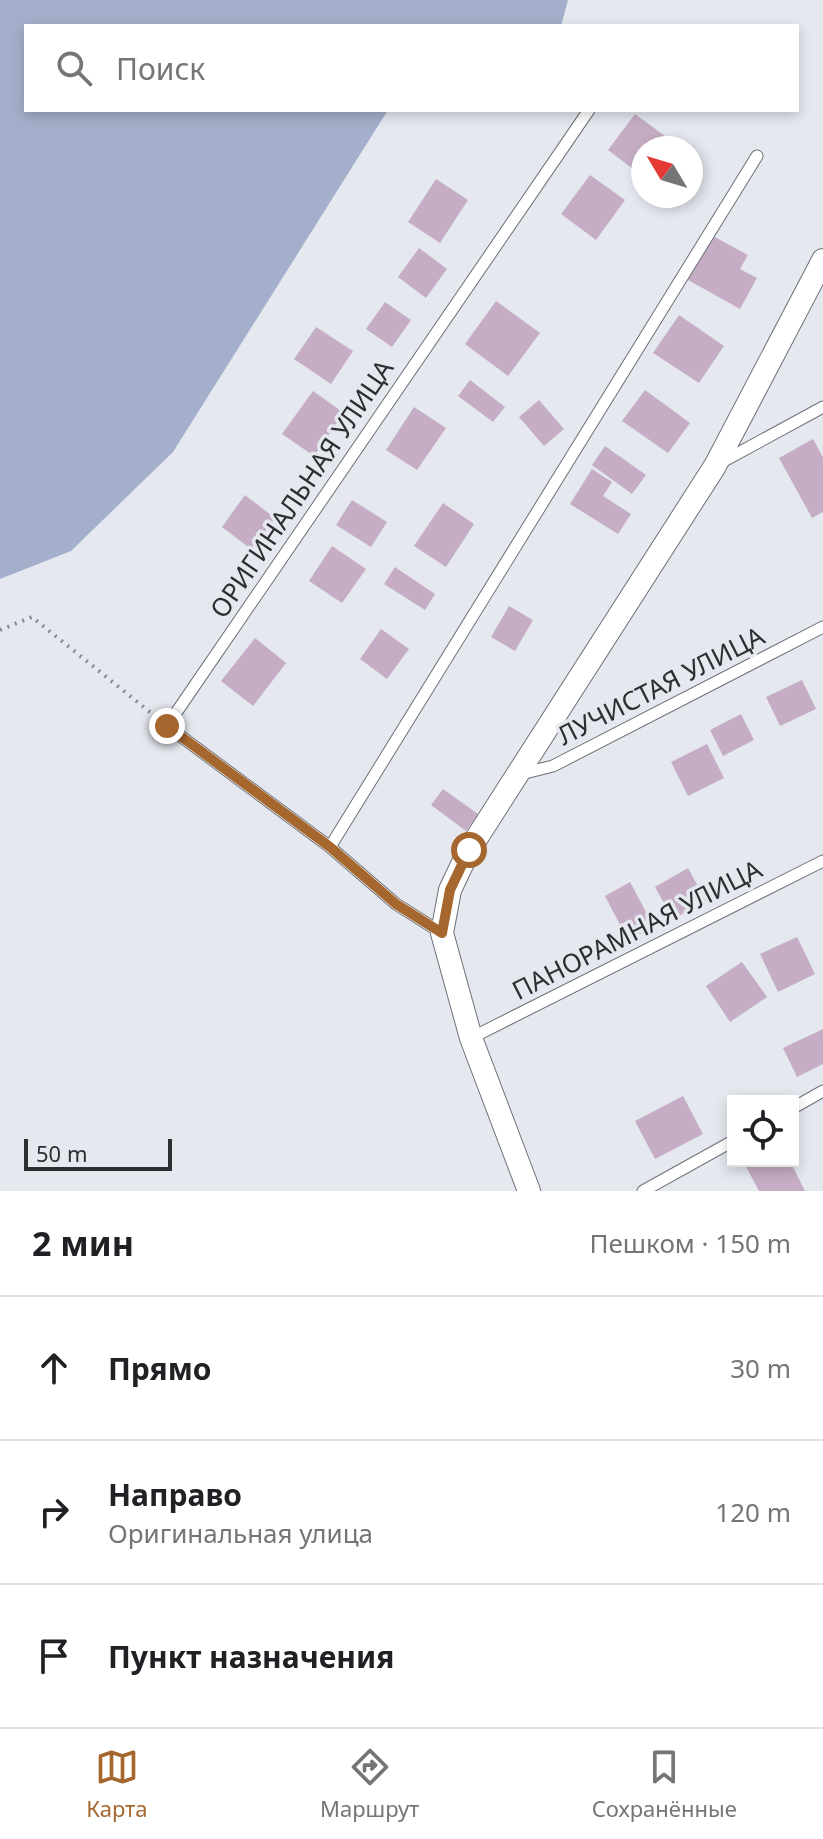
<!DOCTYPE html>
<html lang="ru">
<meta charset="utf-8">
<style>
:root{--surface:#fff;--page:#f2f2f2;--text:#202124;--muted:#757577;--line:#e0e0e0;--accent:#a5672e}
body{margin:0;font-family:"Noto Sans",sans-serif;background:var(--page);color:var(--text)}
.controls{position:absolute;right:24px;bottom:24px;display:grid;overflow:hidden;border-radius:0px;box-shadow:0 4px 12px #0003}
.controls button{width:72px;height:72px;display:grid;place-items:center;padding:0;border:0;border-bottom:2px solid var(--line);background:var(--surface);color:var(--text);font:40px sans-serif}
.compass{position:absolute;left:631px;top:136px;width:72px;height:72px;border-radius:50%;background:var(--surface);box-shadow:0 4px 12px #0003;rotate:308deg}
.scale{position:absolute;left:24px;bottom:20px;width:148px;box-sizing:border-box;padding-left:8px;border:4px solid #2d2e31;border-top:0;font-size:22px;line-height:28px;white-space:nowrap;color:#2d2e31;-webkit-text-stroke:6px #e5e8ef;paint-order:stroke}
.stop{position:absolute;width:24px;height:24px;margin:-18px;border:6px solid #a5672e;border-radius:50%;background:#fff}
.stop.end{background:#a5672e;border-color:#fff;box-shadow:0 2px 8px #0008}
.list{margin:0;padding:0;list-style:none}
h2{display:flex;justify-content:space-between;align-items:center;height:104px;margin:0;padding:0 32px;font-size:34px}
h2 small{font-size:26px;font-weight:400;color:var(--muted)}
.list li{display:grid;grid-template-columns:52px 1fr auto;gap:24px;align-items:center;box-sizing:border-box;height:144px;padding:0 32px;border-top:2px solid var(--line)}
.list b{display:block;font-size:30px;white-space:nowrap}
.list p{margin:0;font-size:26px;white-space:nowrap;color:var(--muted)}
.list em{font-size:26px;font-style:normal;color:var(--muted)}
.icon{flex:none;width:44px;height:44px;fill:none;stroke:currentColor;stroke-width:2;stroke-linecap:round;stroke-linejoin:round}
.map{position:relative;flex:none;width:823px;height:1191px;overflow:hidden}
.search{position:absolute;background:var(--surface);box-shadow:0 4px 12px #0003;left:24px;right:24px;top:24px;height:88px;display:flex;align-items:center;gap:20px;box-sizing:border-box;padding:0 28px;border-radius:0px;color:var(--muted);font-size:30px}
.sheet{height:536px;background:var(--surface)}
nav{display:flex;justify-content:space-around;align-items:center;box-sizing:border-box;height:112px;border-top:2px solid var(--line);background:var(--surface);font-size:22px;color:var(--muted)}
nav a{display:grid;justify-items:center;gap:4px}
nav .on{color:var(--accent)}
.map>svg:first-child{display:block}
.forest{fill:#a4b0cb}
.building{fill:#c5aec5}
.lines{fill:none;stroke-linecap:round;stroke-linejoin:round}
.lane-casing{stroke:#6d7076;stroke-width:13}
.street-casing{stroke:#6d7076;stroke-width:24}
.path{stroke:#888a8f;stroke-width:4;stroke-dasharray:2 6;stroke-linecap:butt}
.lane{stroke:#fff;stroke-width:11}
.street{stroke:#fff;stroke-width:22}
.route{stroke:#a5672e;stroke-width:10}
.labels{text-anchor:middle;stroke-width:7;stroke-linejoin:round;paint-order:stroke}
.street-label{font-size:26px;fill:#2d2e31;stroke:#e5e8ef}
</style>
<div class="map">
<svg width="823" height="1191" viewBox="0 0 823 1191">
<rect width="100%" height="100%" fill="#e5e8ef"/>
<path class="forest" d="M0 0H568L561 26H26V110H388L173 452 71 551 0 579Z"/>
<path class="building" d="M635 114 669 139 662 148H643L641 175 608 150Z
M590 175 625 200 596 240 561 214Z
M436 179 468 200 440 243 408 222Z
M713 236 748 255 740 269 757 278 740 309 688 280Z
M419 248 447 269 426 298 398 277Z
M496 301 540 333 508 376 465 344Z
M385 302 411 320 392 347 366 329Z
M679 315 724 346 699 383 653 353Z
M316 327 353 351 331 384 294 359Z
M470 380 505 407 493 422 458 396Z
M645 390 690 423 668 453 622 421Z
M313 391 344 413 314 456 282 434Z
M539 400 564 429 544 446 519 417Z
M414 407 446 428 417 470 386 450Z
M813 439 823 457V512L812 518 779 458Z
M605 446 646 475 632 494 592 465Z
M592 469 612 482 603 496 631 514 618 534 570 504Z
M245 495 275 518 251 549 222 527Z
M352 500 387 522 371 547 336 525Z
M443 503 474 524 446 567 414 546Z
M332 546 366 569 342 603 309 581Z
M395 567 435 594 425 610 384 584Z
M509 606 533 620 515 651 491 637Z
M381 629 409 649 387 679 360 659Z
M255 638 286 663 253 706 221 681Z
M802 680 816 709 780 726 766 697Z
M741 714 754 740 723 756 710 730Z
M707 744 724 778 688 796 671 762Z
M443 789 478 814 466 831 431 805Z
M688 868 706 901 673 919 655 887Z
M630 882 654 927 628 940 605 896Z
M797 937 815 974 778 992 760 954Z
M742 962 767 997 730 1022 706 986Z
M823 1029V1064L797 1077 783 1048Z
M683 1096 703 1134 655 1159 635 1121Z
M743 1161H790L805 1191H759Z"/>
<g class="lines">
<defs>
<path id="lane" d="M722 462 823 407
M521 774 553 766 823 627
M330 847 757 156
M442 933 396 904 330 847 167 726 589 110
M471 1038 823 861
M793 1108 823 1091
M643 1191 733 1141"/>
<path id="street" d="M529 1191 471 1038 442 933 450 890 469 850 715 466 823 260"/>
</defs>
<use href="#lane" class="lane-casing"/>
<use href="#street" class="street-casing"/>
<path class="path" d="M0 630 32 617 156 717"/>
<use href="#lane" class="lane"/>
<use href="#street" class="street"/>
</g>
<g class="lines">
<path class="route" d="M167 726 330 847 396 904 442 933 450 890 469 850"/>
</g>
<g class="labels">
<g class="street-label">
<text transform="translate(302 489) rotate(-56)" y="9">ОРИГИНАЛЬНАЯ УЛИЦА</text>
<text transform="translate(661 686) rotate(-27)" y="9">ЛУЧИСТАЯ УЛИЦА</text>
<text transform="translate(637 930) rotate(-27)" y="9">ПАНОРАМНАЯ УЛИЦА</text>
</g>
</g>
</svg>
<div class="controls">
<button><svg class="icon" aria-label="locate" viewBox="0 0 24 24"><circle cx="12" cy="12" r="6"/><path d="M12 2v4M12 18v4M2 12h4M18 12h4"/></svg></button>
</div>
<svg class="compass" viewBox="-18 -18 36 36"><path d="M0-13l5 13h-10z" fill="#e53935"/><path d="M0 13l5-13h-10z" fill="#757577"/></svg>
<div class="scale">50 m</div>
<div class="stop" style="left:469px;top:850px"></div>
<div class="stop end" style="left:167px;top:726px"></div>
<div class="search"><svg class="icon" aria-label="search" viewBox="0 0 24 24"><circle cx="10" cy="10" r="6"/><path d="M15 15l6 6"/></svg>Поиск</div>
</div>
<section class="sheet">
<h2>2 мин<small>Пешком · 150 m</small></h2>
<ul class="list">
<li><svg class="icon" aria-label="ahead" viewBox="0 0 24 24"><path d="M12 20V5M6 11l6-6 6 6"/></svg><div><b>Прямо</b></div><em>30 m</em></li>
<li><svg class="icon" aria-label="right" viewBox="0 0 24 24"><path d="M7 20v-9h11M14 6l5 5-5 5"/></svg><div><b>Направо</b><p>Оригинальная улица</p></div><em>120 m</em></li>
<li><svg class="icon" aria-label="arrive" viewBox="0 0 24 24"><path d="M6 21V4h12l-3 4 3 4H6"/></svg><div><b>Пункт назначения</b></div></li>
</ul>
</section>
<nav>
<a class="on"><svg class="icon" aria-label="map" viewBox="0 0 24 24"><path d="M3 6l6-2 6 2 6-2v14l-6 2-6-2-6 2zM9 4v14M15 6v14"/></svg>Карта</a>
<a><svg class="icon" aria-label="directions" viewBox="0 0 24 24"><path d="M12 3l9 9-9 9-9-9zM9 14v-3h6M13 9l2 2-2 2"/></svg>Маршрут</a>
<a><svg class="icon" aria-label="saved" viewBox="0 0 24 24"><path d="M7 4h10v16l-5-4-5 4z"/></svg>Сохранённые</a>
</nav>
